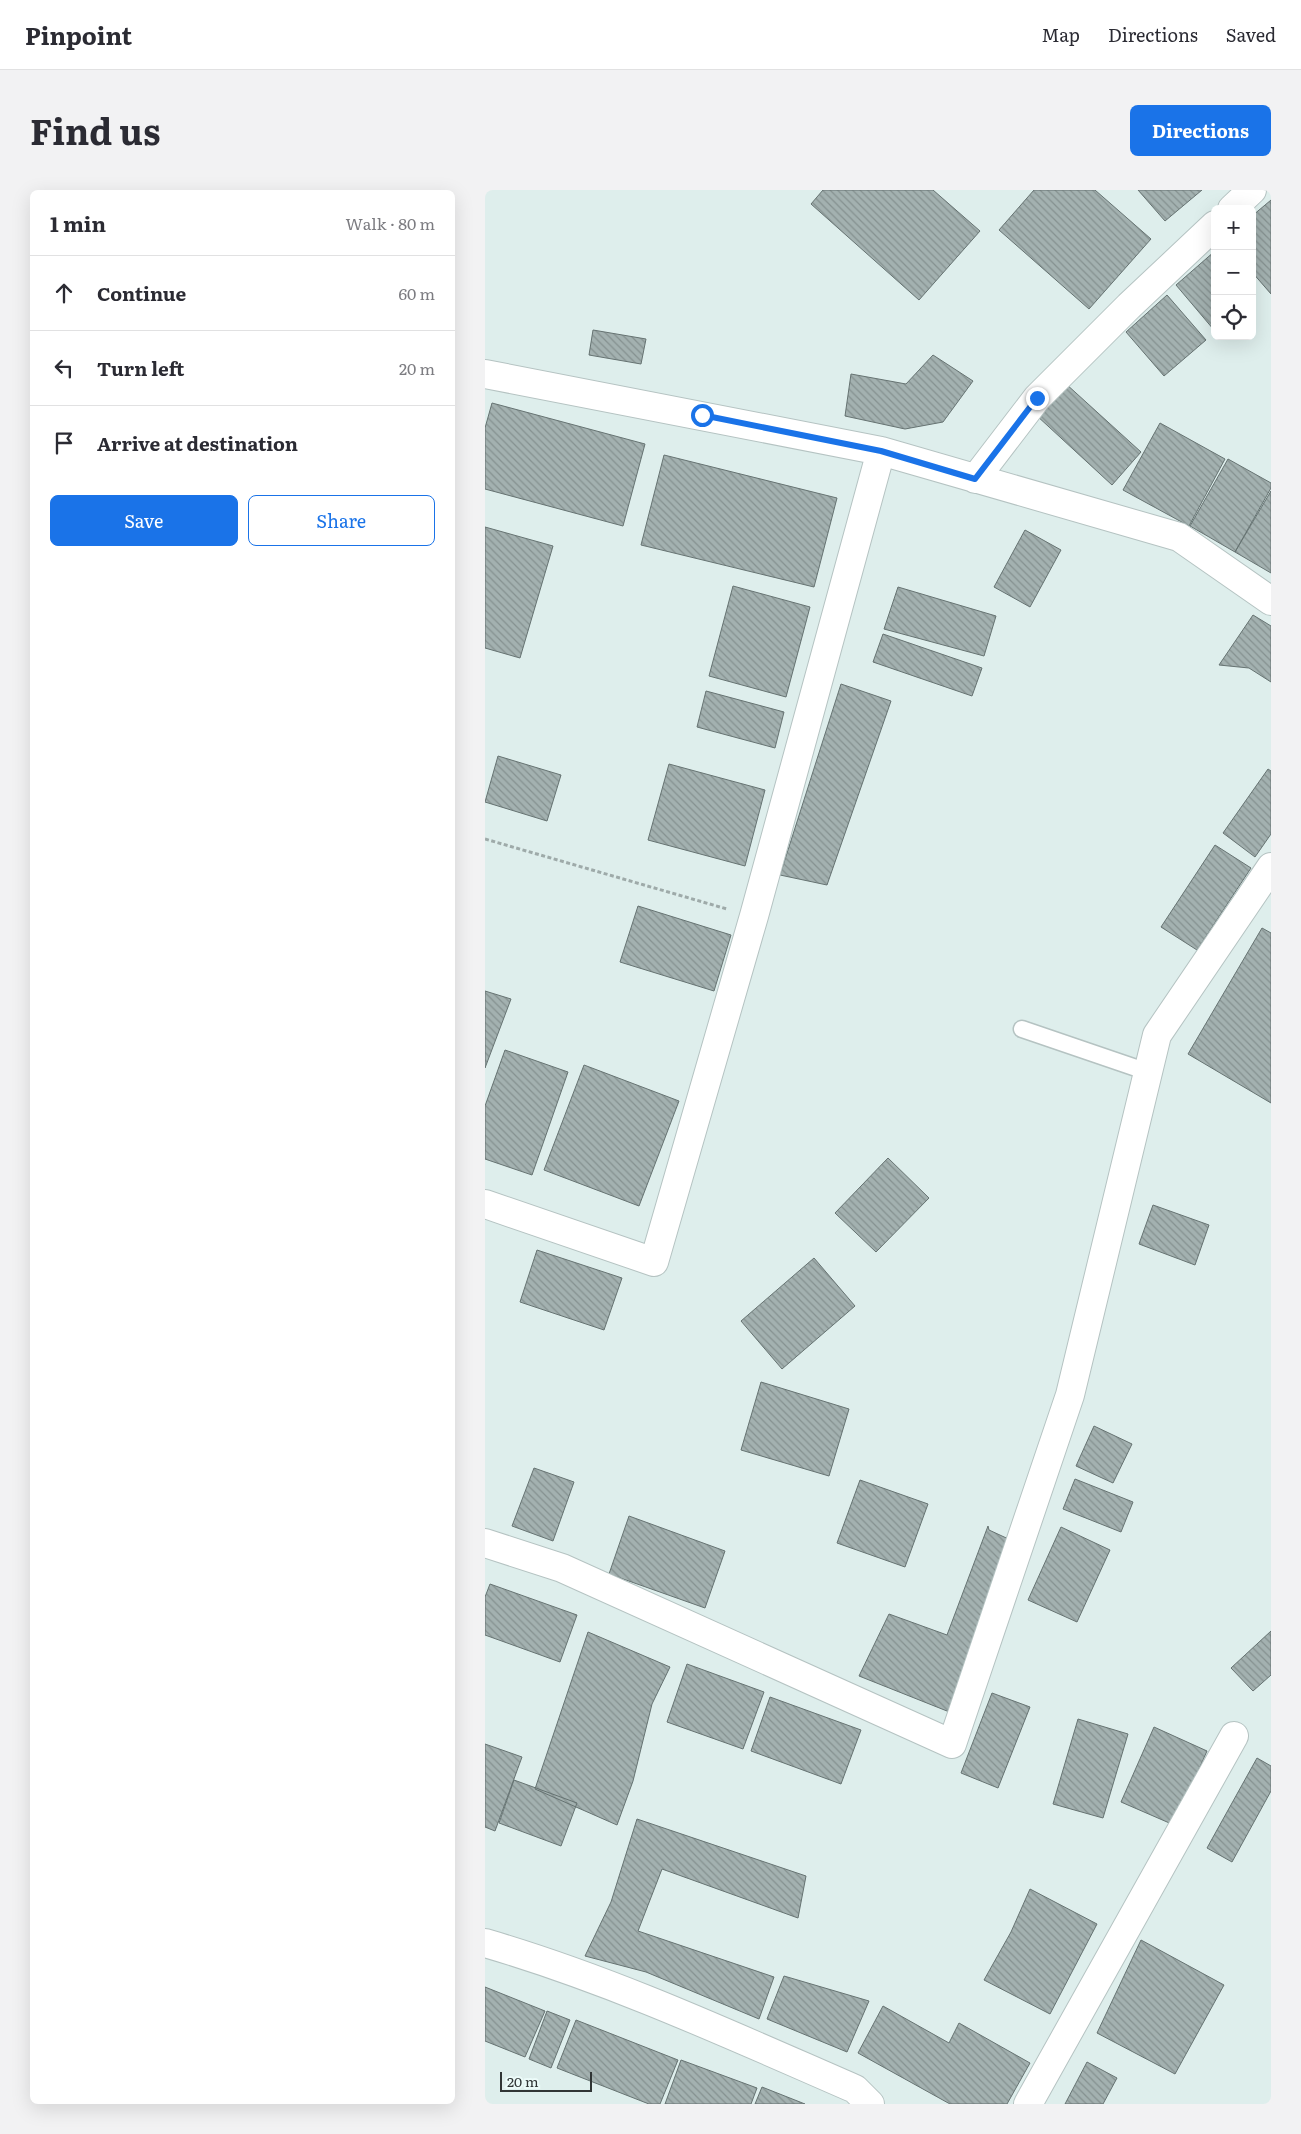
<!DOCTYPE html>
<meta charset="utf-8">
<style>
:root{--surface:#fff;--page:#f2f2f3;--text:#2b2b33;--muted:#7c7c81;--line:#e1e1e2;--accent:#1a73e8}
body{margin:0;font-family:Literata,serif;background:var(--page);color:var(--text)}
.controls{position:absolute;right:15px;top:15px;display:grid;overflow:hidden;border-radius:8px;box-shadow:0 5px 20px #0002}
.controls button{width:45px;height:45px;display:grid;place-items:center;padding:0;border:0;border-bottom:1px solid var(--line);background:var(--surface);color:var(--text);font:25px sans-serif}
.scale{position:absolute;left:15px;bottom:12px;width:92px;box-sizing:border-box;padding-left:5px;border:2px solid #303535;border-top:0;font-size:14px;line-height:18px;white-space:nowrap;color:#303535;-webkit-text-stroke:4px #ecfbf9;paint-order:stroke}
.stop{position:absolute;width:15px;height:15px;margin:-11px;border:4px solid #1a73e8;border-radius:50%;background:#fff}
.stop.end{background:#1a73e8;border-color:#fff;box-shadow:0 1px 5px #0008}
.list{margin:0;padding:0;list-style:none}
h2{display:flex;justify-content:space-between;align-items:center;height:65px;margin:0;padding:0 20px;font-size:21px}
h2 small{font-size:16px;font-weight:400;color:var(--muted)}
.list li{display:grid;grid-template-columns:32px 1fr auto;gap:15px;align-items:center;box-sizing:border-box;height:75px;padding:0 20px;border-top:1px solid var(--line)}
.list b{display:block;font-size:19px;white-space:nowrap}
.list em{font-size:16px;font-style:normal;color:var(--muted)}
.actions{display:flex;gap:10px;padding:15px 20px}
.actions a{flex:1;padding:11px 0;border:1px solid var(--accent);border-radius:8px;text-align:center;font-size:18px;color:var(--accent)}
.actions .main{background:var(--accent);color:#fff}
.icon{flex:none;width:28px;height:28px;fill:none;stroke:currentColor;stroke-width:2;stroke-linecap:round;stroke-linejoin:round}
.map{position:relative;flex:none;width:786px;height:1914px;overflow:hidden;border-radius:8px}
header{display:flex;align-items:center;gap:30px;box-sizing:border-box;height:70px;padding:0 25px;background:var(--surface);border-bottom:1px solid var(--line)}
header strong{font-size:24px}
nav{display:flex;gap:28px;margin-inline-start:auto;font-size:18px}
.intro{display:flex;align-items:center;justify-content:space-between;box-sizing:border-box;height:120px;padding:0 30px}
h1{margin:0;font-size:35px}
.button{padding:12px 22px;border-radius:8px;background:var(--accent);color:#fff;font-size:18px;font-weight:700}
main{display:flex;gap:30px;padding:0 30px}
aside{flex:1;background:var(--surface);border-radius:8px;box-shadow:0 5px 20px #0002}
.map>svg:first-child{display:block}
.building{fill:url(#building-back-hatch);stroke:#667372}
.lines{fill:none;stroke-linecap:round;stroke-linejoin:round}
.service-casing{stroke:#b5c3c2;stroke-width:19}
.minor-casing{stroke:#b5c3c2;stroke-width:30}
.path{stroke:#9eaaa9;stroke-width:3;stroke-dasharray:4 2.5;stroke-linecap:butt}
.service{stroke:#fff;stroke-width:16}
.minor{stroke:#fff;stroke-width:28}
.route{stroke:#1a73e8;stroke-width:6}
</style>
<header>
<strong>Pinpoint</strong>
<nav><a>Map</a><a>Directions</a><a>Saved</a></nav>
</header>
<div class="intro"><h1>Find us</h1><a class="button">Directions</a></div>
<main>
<aside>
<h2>1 min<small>Walk · 80 m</small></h2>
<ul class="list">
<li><svg class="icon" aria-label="ahead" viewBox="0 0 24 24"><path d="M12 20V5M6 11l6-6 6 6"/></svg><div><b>Continue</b></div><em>60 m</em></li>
<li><svg class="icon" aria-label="left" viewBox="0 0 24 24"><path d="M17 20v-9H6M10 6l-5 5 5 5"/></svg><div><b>Turn left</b></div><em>20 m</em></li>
<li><svg class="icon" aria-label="arrive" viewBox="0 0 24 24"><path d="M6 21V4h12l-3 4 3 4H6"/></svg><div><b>Arrive at destination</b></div></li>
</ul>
<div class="actions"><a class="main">Save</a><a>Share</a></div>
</aside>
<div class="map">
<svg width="786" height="1914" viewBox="0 0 786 1914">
<defs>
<pattern id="building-back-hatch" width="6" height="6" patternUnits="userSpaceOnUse" patternTransform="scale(1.25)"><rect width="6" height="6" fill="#a3b1b0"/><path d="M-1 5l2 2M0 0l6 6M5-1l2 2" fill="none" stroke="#859190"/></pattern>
</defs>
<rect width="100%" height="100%" fill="#deeeec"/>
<path class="building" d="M338 0H448L495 41 434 110 326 14Z
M549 0H610L666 49 604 119 514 40Z
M653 0H717L680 31Z
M786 10V104L767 82V26Z
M730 61V139L729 140 691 95Z
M682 105 721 150 679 186 641 142Z
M108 140 161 149 156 174 104 165Z
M448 165 488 191 458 232 420 239 360 226 366 184 421 194Z
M580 193 656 262 627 295 551 225Z
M7 213 160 254 138 336 0 299V238Z
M675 233 740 269 704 336 638 300Z
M179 265 352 308 329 397 156 355Z
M743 269 786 293V298L750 362 705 336Z
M786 301V383L750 362Z
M0 337 68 356 35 468 0 458Z
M540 340 576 360 545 417 509 397Z
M248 396 325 417 301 507 224 486Z
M413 397 511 426 499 466 399 439Z
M768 425 786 436V492L764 478 734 475Z
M398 444 497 478 487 506 388 472Z
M356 494 406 511 342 695 295 685Z
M221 501 299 522 290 558 212 537Z
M13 566 76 585 62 631 0 612Z
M184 574 280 600 260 676 163 650Z
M783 579 786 581V644L770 667 738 643Z
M730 655 766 678 712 760 676 737Z
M153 716 246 745 229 801 135 772Z
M777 738 786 743V913L703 864Z
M0 801 26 809 0 878Z
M20 860 83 882 47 985 0 969V916Z
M99 875 194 911 154 1016 59 980Z
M403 968 444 1008 391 1062 350 1023Z
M668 1015 724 1035 710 1075 654 1054Z
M52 1060 137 1088 119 1140 35 1112Z
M329 1068 370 1116 297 1179 256 1131Z
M276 1192 364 1219 344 1286 256 1260Z
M609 1236 647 1254 628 1293 591 1276Z
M49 1278 89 1292 68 1351 27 1336Z
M590 1289 648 1312 636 1342 578 1319Z
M375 1290 443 1314 420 1377 352 1353Z
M144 1326 240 1361 220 1418 124 1384Z
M503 1336 504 1340 530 1352 467 1523 374 1486 404 1424 462 1445Z
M576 1337 625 1360 592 1432 543 1410Z
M5 1394 92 1425 75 1472 0 1445V1407Z
M786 1441V1485L768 1501 746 1478Z
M103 1442 185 1477 167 1514 148 1591 132 1635 50 1599Z
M202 1474 279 1502 258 1559 182 1532Z
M507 1503 545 1517 513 1598 476 1583Z
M285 1507 376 1540 356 1594 266 1561Z
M593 1529 643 1544 618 1628 568 1614Z
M669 1537 722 1561 689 1635 636 1612Z
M0 1554 37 1567 10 1641 0 1637Z
M772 1568 786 1576V1601L747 1672 722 1658Z
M29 1590 92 1613 76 1656 14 1633Z
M152 1629 321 1686 313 1728 177 1679 153 1741 289 1787 274 1829 161 1782 100 1766 126 1712Z
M545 1699 612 1734 565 1824 499 1790 526 1742Z
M656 1750 739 1795 690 1884 612 1843Z
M299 1786 384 1811 362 1862 282 1829Z
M0 1797 60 1821 40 1867 0 1851Z
M398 1816 464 1853 474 1833 545 1873 522 1914H465L373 1863Z
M62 1821 85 1830 66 1878 44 1869Z
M91 1830 193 1870 175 1914H164L72 1878Z
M196 1870 272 1898 266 1914H180Z
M602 1872 632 1888 618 1914H580Z
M277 1897 320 1914H270Z"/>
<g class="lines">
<defs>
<path id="service" d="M537 839 663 882"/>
<path id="minor" d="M747 19 767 0
M0 184 396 261 694 347 786 411
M490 289 552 208 644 116 730 35
M0 1014 169 1072 269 726 396 261
M0 1353 77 1378 467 1554 585 1205 672 845 786 677
M0 1753C127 1790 248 1846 370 1899L385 1914
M543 1914 749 1546"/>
</defs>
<use href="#service" class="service-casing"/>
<use href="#minor" class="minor-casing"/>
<path class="path" d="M0 649 242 719"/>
<use href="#service" class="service"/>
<use href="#minor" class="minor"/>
</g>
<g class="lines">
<path class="route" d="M217 225 396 261 490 289 552 208"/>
</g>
</svg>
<div class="controls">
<button>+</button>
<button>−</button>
<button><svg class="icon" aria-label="locate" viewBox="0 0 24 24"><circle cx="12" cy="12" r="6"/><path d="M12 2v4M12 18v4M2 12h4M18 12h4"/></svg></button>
</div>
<div class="scale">20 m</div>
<div class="stop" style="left:217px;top:225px"></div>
<div class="stop end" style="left:552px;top:208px"></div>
</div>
</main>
